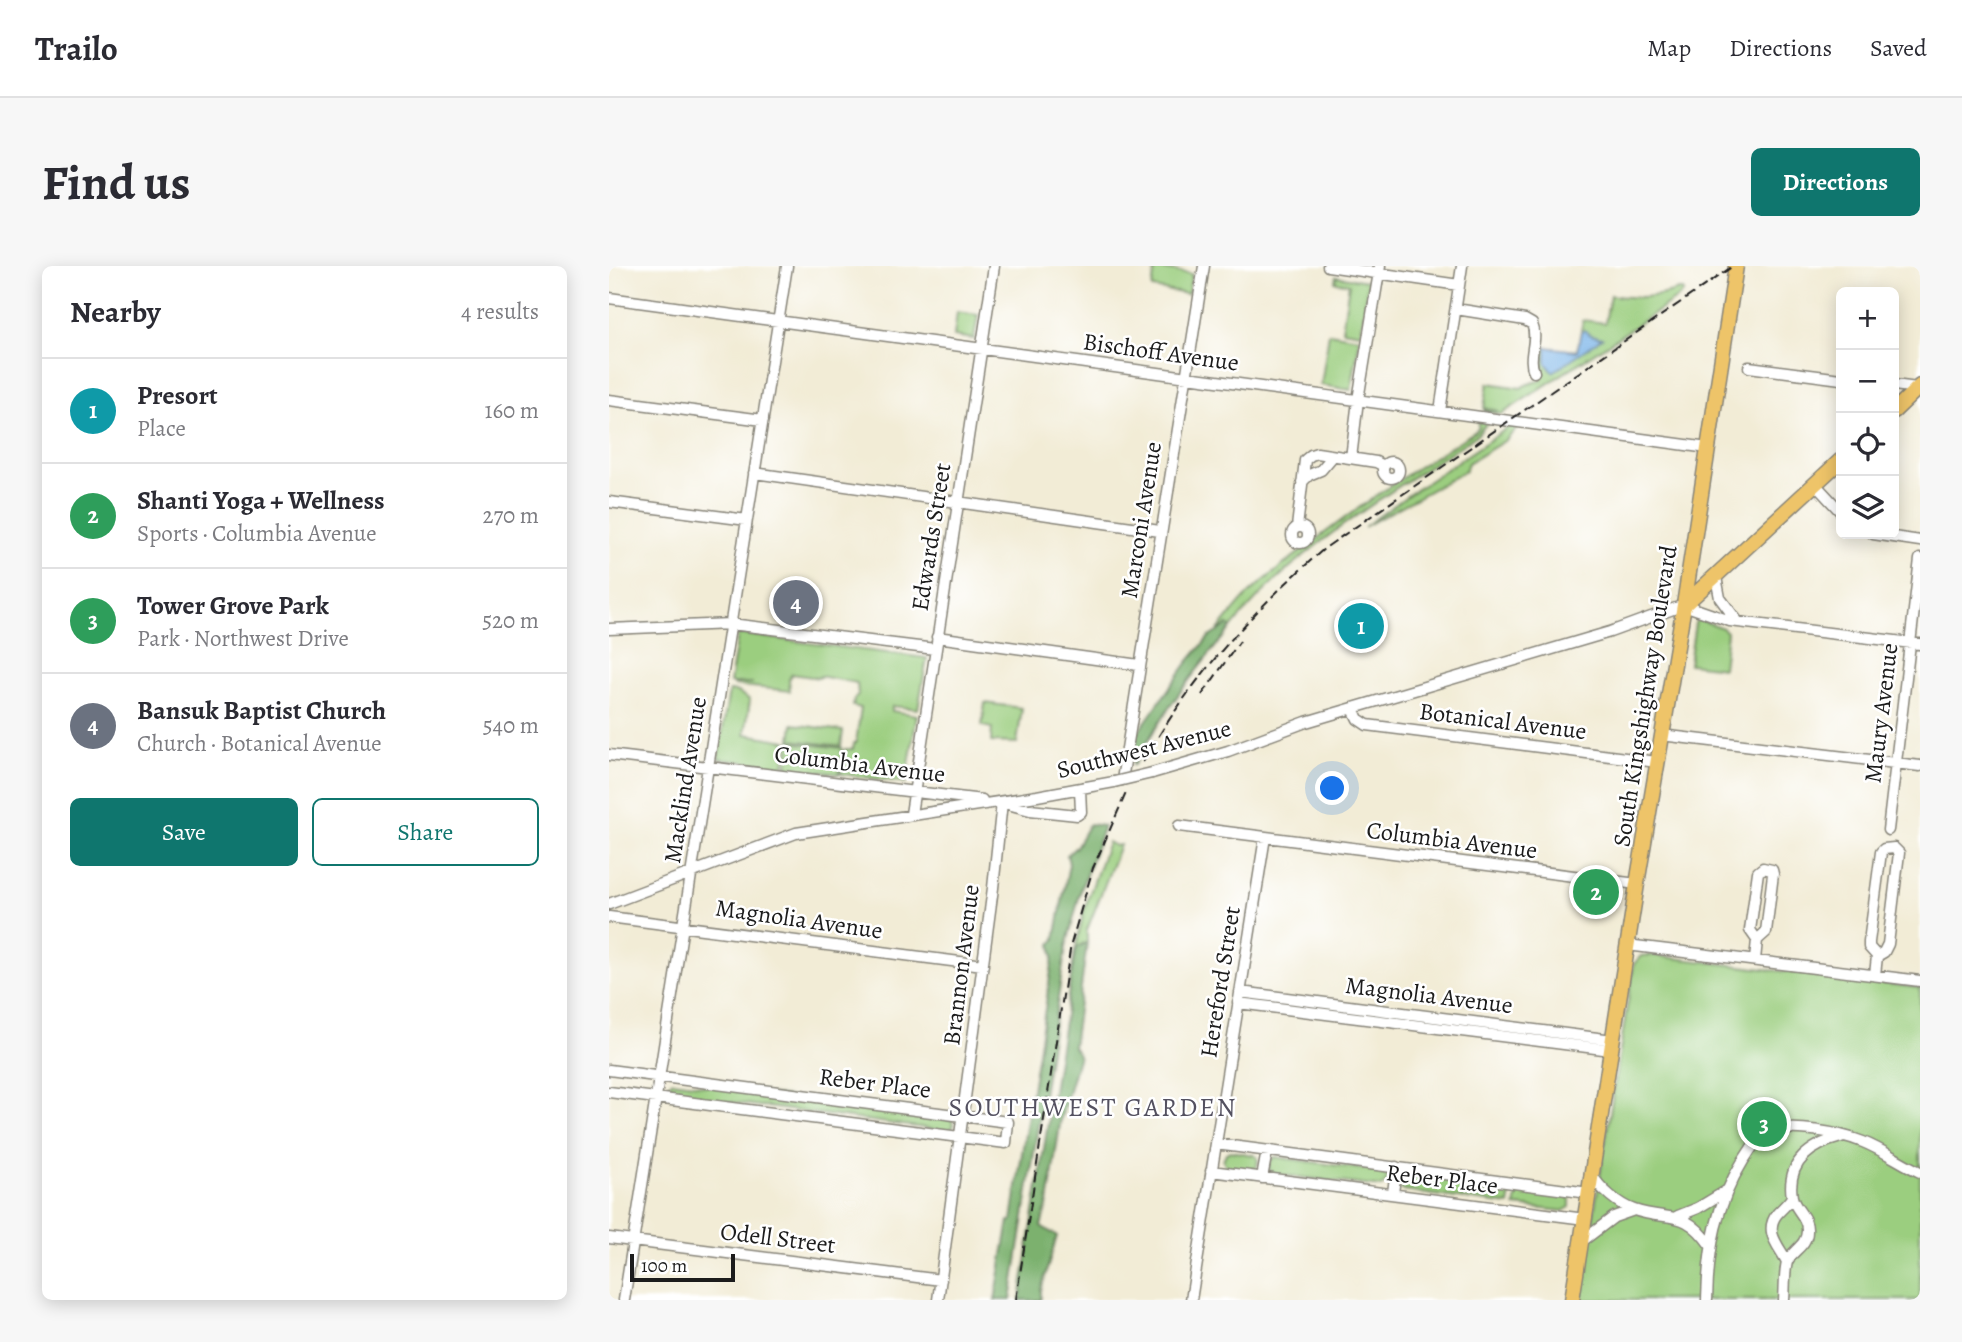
<!DOCTYPE html>
<meta charset="utf-8">
<style>
:root{--surface:#fff;--page:#f7f7f7;--text:#2b2b33;--muted:#7c7c81;--line:#e1e1e2;--accent:#0f766e}
body{margin:0;font-family:Alegreya,serif;background:var(--page);color:var(--text)}
.controls{position:absolute;right:21px;top:21px;display:grid;overflow:hidden;border-radius:10px;box-shadow:0 4px 18px #0003}
.controls button{width:63px;height:63px;display:grid;place-items:center;padding:0;border:0;border-bottom:2px solid var(--line);background:var(--surface);color:var(--text);font:35px sans-serif}
.scale{position:absolute;left:21px;bottom:18px;width:105px;box-sizing:border-box;padding-left:7px;border:4px solid #1c1c1c;border-top:0;font-size:19px;line-height:24px;white-space:nowrap;color:#1c1c1c;-webkit-text-stroke:5px #fff;paint-order:stroke}
.you{position:absolute;left:724px;top:523px;width:24px;height:24px;margin:-18px;border:5px solid #fff;border-radius:50%;background:#1a73e8;box-shadow:0 0 0 10px #1a73e833}
.badge{display:grid;place-items:center;width:46px;height:46px;border-radius:50%;background:var(--accent);color:#fff;font-size:23px;font-weight:700}
.pin{position:absolute;translate:-50% -50%;border:4px solid #fff;box-shadow:0 2px 7px #0006}
.list{margin:0;padding:0;list-style:none}
h2{display:flex;justify-content:space-between;align-items:center;height:91px;margin:0;padding:0 28px;font-size:30px}
h2 small{font-size:23px;font-weight:400;color:var(--muted)}
.list li{display:grid;grid-template-columns:46px 1fr auto;gap:21px;align-items:center;box-sizing:border-box;height:105px;padding:0 28px;border-top:2px solid var(--line)}
.list b{display:block;font-size:26px;white-space:nowrap}
.list p{margin:0;font-size:23px;white-space:nowrap;color:var(--muted)}
.list em{font-size:23px;font-style:normal;color:var(--muted)}
.actions{display:flex;gap:14px;padding:21px 28px}
.actions a{flex:1;padding:16px 0;border:2px solid var(--accent);border-radius:10px;text-align:center;font-size:24px;color:var(--accent)}
.actions .main{background:var(--accent);color:#fff}
.icon{flex:none;width:38px;height:38px;fill:none;stroke:currentColor;stroke-width:2;stroke-linecap:round;stroke-linejoin:round}
.map{position:relative;flex:none;width:1311px;height:1034px;overflow:hidden;border-radius:10px}
header{display:flex;align-items:center;gap:42px;box-sizing:border-box;height:98px;padding:0 35px;background:var(--surface);border-bottom:2px solid var(--line)}
header strong{font-size:33px}
nav{display:flex;gap:38px;margin-inline-start:auto;font-size:24px}
.intro{display:flex;align-items:center;justify-content:space-between;box-sizing:border-box;height:168px;padding:0 42px}
h1{margin:0;font-size:49px}
.button{padding:18px 32px;border-radius:10px;background:var(--accent);color:#fff;font-size:24px;font-weight:700}
main{display:flex;gap:42px;padding:0 42px}
aside{flex:1;background:var(--surface);border-radius:10px;box-shadow:0 4px 18px #0003}
.map>svg:first-child{display:block}
.green{fill:#9bce7f;stroke:#5c754e;stroke-width:2}
.forest{fill:#7cb16e;stroke:#4c6645;stroke-width:2}
.water{fill:#75b1e7;stroke:#486682;stroke-width:2}
.lines{fill:none;stroke-linecap:round;stroke-linejoin:round}
.minor-casing{stroke:#878479;stroke-width:13}
.major-casing{stroke:#878479;stroke-width:17}
.minor{stroke:#fff;stroke-width:10}
.major{stroke:#eec469;stroke-width:14}
.rail{stroke:#1c1c1c;stroke-width:2;stroke-dasharray:10 5;stroke-linecap:butt}
.minor-bridge-casing{stroke:#878479;stroke-width:13;stroke-linecap:butt}
.minor-bridge{stroke:#fff;stroke-width:10}
.labels{text-anchor:middle;stroke-width:5;stroke-linejoin:round;paint-order:stroke}
.street-label{font-size:24px;fill:#1c1c1c;stroke:#fff}
.neighbourhood-label{font-size:26px;letter-spacing:2px;fill:#545160;stroke:#fff}
</style>
<header>
<strong>Trailo</strong>
<nav><a>Map</a><a>Directions</a><a>Saved</a></nav>
</header>
<div class="intro"><h1>Find us</h1><a class="button">Directions</a></div>
<main>
<aside>
<h2>Nearby<small>4 results</small></h2>
<ul class="list">
<li><span class="badge" style="background:#0f9aa8">1</span><div><b>Presort</b><p>Place</p></div><em>160 m</em></li>
<li><span class="badge" style="background:#2e9e5b">2</span><div><b>Shanti Yoga + Wellness</b><p>Sports · Columbia Avenue</p></div><em>270 m</em></li>
<li><span class="badge" style="background:#2e9e5b">3</span><div><b>Tower Grove Park</b><p>Park · Northwest Drive</p></div><em>520 m</em></li>
<li><span class="badge" style="background:#6b7280">4</span><div><b>Bansuk Baptist Church</b><p>Church · Botanical Avenue</p></div><em>540 m</em></li>
</ul>
<div class="actions"><a class="main">Save</a><a>Share</a></div>
</aside>
<div class="map">
<svg width="1311" height="1034" viewBox="0 0 1311 1034">
<rect width="100%" height="100%" fill="#fff"/>
<filter id="ink" filterUnits="userSpaceOnUse"><feTurbulence type="fractalNoise" baseFrequency=".0143" numOctaves="2"/><feDisplacementMap in="SourceGraphic" scale="14" xChannelSelector="R" yChannelSelector="G"/><feConvolveMatrix kernelMatrix="1 2 1 2 8 2 1 2 1" color-interpolation-filters="sRGB"/></filter>
<filter id="wash" filterUnits="userSpaceOnUse"><feTurbulence type="fractalNoise" baseFrequency=".00686" numOctaves="4" result="noise"/><feDisplacementMap in="SourceGraphic" scale="28" xChannelSelector="R" yChannelSelector="G"/><feGaussianBlur stdDeviation="1.57" result="paint"/><feColorMatrix in="noise" values="0 0 0 0 0 0 0 0 0 0 0 0 0 0 0 0 0 1.4 0 .05"/><feComposite in="paint" operator="in"/></filter>
<g filter="url(#wash)">
<rect width="100%" height="100%" fill="#f2ecd6"/>
<path class="green" d="M546 2 583 8 579 28 543 22Z
M727 10 759 15 752 67 733 64 740 18 726 16Z
M1070 24H1074V27L1070 31 893 148 875 146V144L890 145 875 142 879 117 912 122C921 115 927 118 933 113L935 102 929 96 931 81 968 85 974 54 996 57 1001 29C1025 33 1047 32 1070 24Z
M348 46 369 49 365 73 345 70Z
M720 67 751 72 742 124 712 119Z
M870 155 878 157 868 169C785 224 684 284 622 362L619 359 609 364C621 350 632 334 645 323 714 265 788 213 865 166L869 163Z
M900 161H909L897 174 859 197 856 205 755 261 802 227Z
M1089 353 1114 362 1118 366 1114 402 1080 398 1086 357Z
M129 368 318 392 309 443 283 440V445L308 449 297 517 232 508 236 483H244L245 477H247L252 442 244 440 245 433 249 429 248 417 211 410 210 412 183 408 180 413 181 425 124 419 144 417H121Z
M120 425 129 426 141 434 136 468 178 475 175 501 109 493Z
M376 437 413 442 408 477 382 476 383 462 373 460Z
M184 458 234 465 232 480 182 474Z
M181 476 233 482 230 508 178 502Z
M499 576 506 580 511 579 478 664V677L473 678 466 686 475 644Z
M1040 689 1311 722V1034H971L1025 698 1032 690Z
M63 815 343 853 344 861 338 865 60 828 57 826 59 818Z
M621 885 645 889 649 892 648 901 643 904 618 902 614 894 617 887Z
M666 891 776 906 779 914 772 921 665 908 659 902 663 893Z
M798 908 903 923 900 939 795 925 792 923V917Z
M910 923 957 929 961 932V941L954 945 906 940Z"/>
<path class="forest" d="M619 359 622 362C586 405 552 448 526 498L524 499 527 469 578 397 600 371Z
M480 558 495 560 473 620 457 681 402 1034H386L400 955H403C415 867 431 779 444 691L442 678 446 673 460 598 458 589 467 581Z
M478 677 464 781 470 789 452 852 439 937 432 960 448 970 432 1024V1034H411L466 686 468 681Z"/>
<path class="water" d="M976 64 982 69 993 72 944 106 937 97V81L968 85 972 66Z"/>
</g>
<g filter="url(#ink)">
<g class="lines">
<defs>
<path id="minor" d="M719 0 850 19
M0 32 1099 182
M847 43 916 54 923 58C930 74 918 90 925 106
M1140 101 1232 113
M1285 119 1308 122
M0 134 154 154
M831 145 853 0
M742 192 749 134 771 0
M774 204a8 8 0 1 1 16 0a8 8 0 1 1-16 0Z
M145 207 551 265
M693 216 700 209 712 204 724 190
M1206 218 1232 246
M0 236 138 254
M683 269a8 8 0 1 1 16 0a8 8 0 1 1-16 0Z
M688 261 696 194 702 189 708 187 767 196 775 200
M1264 268 1311 275
M1107 311 1111 332 1129 356
M0 363 122 358 326 383
M328 371 530 399
M744 443 749 453 758 459 1048 496
M1052 469 1311 500
M0 489 373 534
M543 507 619 485 697 456 1001 366 1075 339 1121 355 1311 378
M513 514 595 0
M395 537 421 544 468 549 472 546 471 523
M302 548 385 0
M570 560 1028 618
M1279 564 1311 293
M0 638 187 567 428 530 505 516
M0 651 374 699
M1018 679 1311 715
M1146 694 1148 674 1157 666 1164 608 1163 604 1154 602 1149 606 1141 664 1148 674
M1266 709 1268 690 1275 686 1279 678 1290 587 1285 582 1275 583 1272 586 1260 676V681L1268 690
M631 726 1004 774
M629 737 1002 784
M0 804 399 856 397 877 0 826
M607 878 980 927
M602 905 976 953
M983 909C991 923 1010 939 1025 944 1061 956 1075 941 1102 980
M653 912 658 885
M784 928 787 901
M1069 950 1089 942 1117 925
M0 972 332 1014
M972 976 1005 951 1025 944
M1178 996C1171 981 1154 966 1168 948 1173 942 1179 938 1183 931
M15 1034 178 0
M329 1034 384 622 393 536
M582 1034 656 571
M1098 1034C1099 984 1107 938 1134 895 1141 885 1147 872 1159 867 1182 857 1231 867 1254 876 1274 884 1292 897 1311 906
M1175 1034C1176 1023 1175 1007 1178 996 1183 984 1198 980 1198 965 1199 951 1186 944 1183 931 1177 896 1202 879 1232 871"/>
<path id="major" d="M1285 145 1311 120
M1075 339 1232 194
M963 1034 1028 618 1075 339 1127 0"/>
</defs>
<use href="#minor" class="minor-casing"/>
<use href="#major" class="major-casing"/>
<use href="#minor" class="minor"/>
<use href="#major" class="major"/>
<path class="rail" d="M593 429 631 375
M534 496C583 411 642 346 716 282L1124 0
M407 1034 462 678 484 602 517 527"/>
<defs>
<path id="minor-bridge" d="M505 516 543 507"/>
</defs>
<use href="#minor-bridge" class="minor-bridge-casing"/>
<use href="#minor-bridge" class="minor-bridge"/>
</g>
</g>
<g class="labels">
<g class="street-label">
<text transform="translate(552 86) rotate(8)" y="8">Bischoff Avenue</text>
<text transform="translate(532 254) rotate(-81)" y="8">Marconi Avenue</text>
<text transform="translate(322 271) rotate(-81)" y="8">Edwards Street</text>
<text transform="translate(1036 430) rotate(-81)" y="8">South Kingshighway Boulevard</text>
<text transform="translate(1272 447) rotate(-83)" y="8">Maury Avenue</text>
<text transform="translate(894 455) rotate(7)" y="8">Botanical Avenue</text>
<text transform="translate(535 483) rotate(-14)" y="8">Southwest Avenue</text>
<text transform="translate(251 498) rotate(7)" y="8">Columbia Avenue</text>
<text transform="translate(76 514) rotate(-81)" y="8">Macklind Avenue</text>
<text transform="translate(843 574) rotate(7)" y="8">Columbia Avenue</text>
<text transform="translate(190 653) rotate(8)" y="8">Magnolia Avenue</text>
<text transform="translate(352 699) rotate(-83)" y="8">Brannon Avenue</text>
<text transform="translate(611 716) rotate(-81)" y="8">Hereford Street</text>
<text transform="translate(820 729) rotate(7)" y="8">Magnolia Avenue</text>
<text transform="translate(266 817) rotate(7)" y="8">Reber Place</text>
<text transform="translate(833 913) rotate(7)" y="8">Reber Place</text>
<text transform="translate(169 972) rotate(7)" y="8">Odell Street</text>
</g>
<g class="neighbourhood-label">
<text x="484" y="850">SOUTHWEST GARDEN</text>
</g>
</g>
</svg>
<div class="controls">
<button>+</button>
<button>−</button>
<button><svg class="icon" aria-label="locate" viewBox="0 0 24 24"><circle cx="12" cy="12" r="6"/><path d="M12 2v4M12 18v4M2 12h4M18 12h4"/></svg></button>
<button><svg class="icon" aria-label="layers" viewBox="0 0 24 24"><path d="M12 4l9 5-9 5-9-5zM3 14l9 5 9-5"/></svg></button>
</div>
<div class="scale">100 m</div>
<div class="you"></div>
<div class="pin badge" style="left:752px;top:360px;background:#0f9aa8">1</div>
<div class="pin badge" style="left:987px;top:626px;background:#2e9e5b">2</div>
<div class="pin badge" style="left:1155px;top:858px;background:#2e9e5b">3</div>
<div class="pin badge" style="left:187px;top:337px;background:#6b7280">4</div>
</div>
</main>
